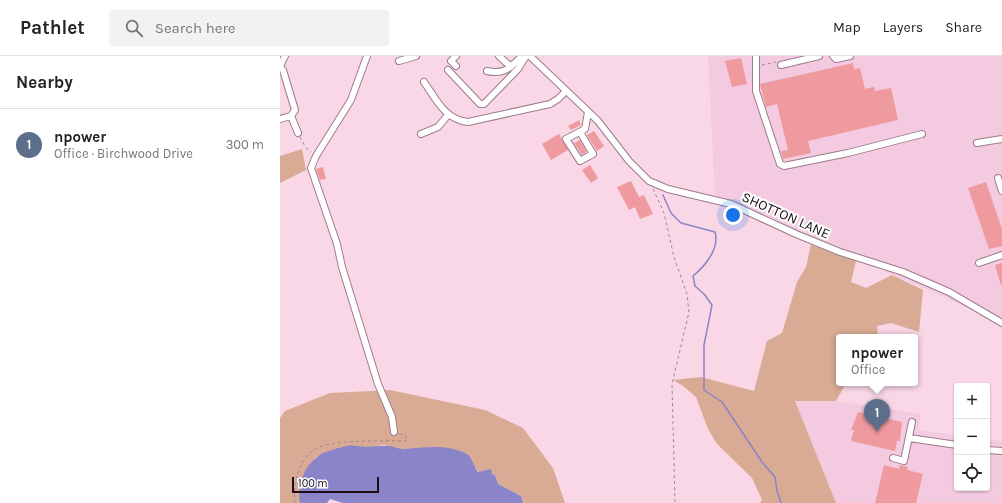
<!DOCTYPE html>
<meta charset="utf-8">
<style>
:root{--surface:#fff;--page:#f2f2f2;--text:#222;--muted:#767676;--line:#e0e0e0;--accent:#1a73e8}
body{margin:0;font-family:Karla,sans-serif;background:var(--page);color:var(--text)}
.controls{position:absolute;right:12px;bottom:12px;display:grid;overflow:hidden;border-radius:4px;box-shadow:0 1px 3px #0004}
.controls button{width:36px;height:36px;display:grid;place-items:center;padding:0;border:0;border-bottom:1px solid var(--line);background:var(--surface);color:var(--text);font:20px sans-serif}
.scale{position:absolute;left:12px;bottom:10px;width:87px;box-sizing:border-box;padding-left:4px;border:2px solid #1a0e14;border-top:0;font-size:11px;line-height:14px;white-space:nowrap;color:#1a0e14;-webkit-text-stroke:3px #fff;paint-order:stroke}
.you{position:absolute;left:453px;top:159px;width:14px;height:14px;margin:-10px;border:3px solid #fff;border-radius:50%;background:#1a73e8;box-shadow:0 0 0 6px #1a73e833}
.badge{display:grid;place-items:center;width:26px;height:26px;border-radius:50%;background:var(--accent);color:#fff;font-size:13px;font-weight:700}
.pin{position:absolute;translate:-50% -33px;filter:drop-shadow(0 1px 2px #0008)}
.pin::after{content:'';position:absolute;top:21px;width:14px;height:12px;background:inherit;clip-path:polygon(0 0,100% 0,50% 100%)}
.popup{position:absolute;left:556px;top:278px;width:82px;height:52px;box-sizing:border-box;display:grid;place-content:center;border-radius:4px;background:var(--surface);filter:drop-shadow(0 1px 3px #0005);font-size:13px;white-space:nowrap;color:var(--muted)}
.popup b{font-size:15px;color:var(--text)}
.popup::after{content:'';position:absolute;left:50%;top:100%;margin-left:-8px;border:8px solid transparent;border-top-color:var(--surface)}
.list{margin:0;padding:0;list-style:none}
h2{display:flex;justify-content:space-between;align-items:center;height:52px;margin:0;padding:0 16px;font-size:17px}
h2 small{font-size:13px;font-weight:400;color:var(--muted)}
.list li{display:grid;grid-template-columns:26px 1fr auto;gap:12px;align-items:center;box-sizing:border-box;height:72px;padding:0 16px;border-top:1px solid var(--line)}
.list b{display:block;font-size:15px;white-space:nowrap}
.list p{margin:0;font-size:13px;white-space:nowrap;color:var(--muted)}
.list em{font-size:13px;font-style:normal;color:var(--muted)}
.icon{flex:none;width:22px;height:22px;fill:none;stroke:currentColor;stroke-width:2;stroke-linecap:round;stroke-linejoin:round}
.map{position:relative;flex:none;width:722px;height:447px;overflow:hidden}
header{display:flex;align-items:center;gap:24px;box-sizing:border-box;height:56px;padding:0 20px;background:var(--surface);border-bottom:1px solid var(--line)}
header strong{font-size:19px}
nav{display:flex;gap:22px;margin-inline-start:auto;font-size:14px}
.search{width:280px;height:36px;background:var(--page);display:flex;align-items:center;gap:10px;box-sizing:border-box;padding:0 14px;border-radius:4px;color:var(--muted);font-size:15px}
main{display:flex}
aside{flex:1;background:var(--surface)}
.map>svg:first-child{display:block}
.built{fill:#f3cadf}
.green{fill:#daab94}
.water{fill:#8a84c8}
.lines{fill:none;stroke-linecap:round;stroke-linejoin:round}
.stream{stroke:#8a84c8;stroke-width:1.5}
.building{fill:#ee9a9e}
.minor-casing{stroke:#9b7c8b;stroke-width:8}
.path{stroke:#9f8591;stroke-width:1;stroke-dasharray:3 3;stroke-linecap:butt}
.minor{stroke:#fff;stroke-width:6}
.labels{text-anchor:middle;stroke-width:4;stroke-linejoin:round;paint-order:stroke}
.street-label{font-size:14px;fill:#1a0e14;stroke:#fff}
</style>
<header>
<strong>Pathlet</strong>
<div class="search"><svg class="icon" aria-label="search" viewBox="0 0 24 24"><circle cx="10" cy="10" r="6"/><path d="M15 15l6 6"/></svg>Search here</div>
<nav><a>Map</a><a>Layers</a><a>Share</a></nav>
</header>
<main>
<aside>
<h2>Nearby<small></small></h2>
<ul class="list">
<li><span class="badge" style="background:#5c6f8a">1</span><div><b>npower</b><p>Office · Birchwood Drive</p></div><em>300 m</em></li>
</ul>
</aside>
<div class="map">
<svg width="722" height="447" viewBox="0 0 722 447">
<rect width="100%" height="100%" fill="#f9d7e7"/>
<path class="built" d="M428 0H722V267L435 139Z
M515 345H556L641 358 638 374 677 379V432H707V383L722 385V447H556Z"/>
<path class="green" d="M22 93 26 114 0 127V100Z
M531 189 576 205 571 226 586 232 612 219 643 234 639 276 611 267 597 270 598 281H559V327H566L556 345H515L556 447H480L482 444 472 422 437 388 428 373 416 341 403 330 393 324 421 321 474 335 487 285 502 277 517 226 526 211Z
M110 334 205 354 243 372 273 412 285 447H243L241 440 218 428 215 419 206 415 199 416 194 411 191 402 170 393 154 391 124 394 105 389 82 392 71 389 36 401 20 428V447H0V362L5 355 50 337Z"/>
<path class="water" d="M71 389C83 392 93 390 105 390 112 389 119 394 126 393 145 391 169 388 187 398 193 402 193 410 198 416L211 413 212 418 215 419 218 428 241 440 243 447H63L50 443 47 447H20C17 431 23 412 36 402 44 394 60 392 71 389Z"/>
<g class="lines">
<path class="stream" d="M383 139 391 157 401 167 435 176C440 193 424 211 413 220L415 230 424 238 432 249 424 289V334L442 346 482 406 495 421 497 435 501 447"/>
</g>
<path class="building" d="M461 2 467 28 452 31 445 5Z
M573 7 574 13 580 12 585 33 594 31 595 35 611 32 618 64 528 85 531 97 503 103 501 95 508 94 497 48 486 51 480 28Z
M299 64 301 69 291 74 288 70Z
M314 75 324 90 317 95 307 79Z
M279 78 288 94 271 104 262 88Z
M300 84 307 96 302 99 294 87Z
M310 109 318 122 311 127 302 114Z
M43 111 46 123 40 124 36 113Z
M351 125 359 141 364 139 373 158 360 163 355 151 349 154 337 131Z
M706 126 722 173V190L709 193 688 132Z
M722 207V229H721L715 209Z
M578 356 622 366 620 385H617L615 395 571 385 574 374H571Z
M604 409 619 413 620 409 628 411 627 414 643 418 636 447H595Z"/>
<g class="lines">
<defs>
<path id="minor" d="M87 0 71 44 36 100 31 112 57 188 62 211 98 328 112 361 114 376
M219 0 231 11
M250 0 318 65 349 105 369 125 388 133 451 148 516 178 560 196 623 216 669 236 722 267
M476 0V35L500 108 504 110 568 97 642 78
M553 0 556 3 570 0
M119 5 136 0
M501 9 539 0
M0 10 5 0
M176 10 171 5 176 0
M0 11 3 14 15 54 11 60 0 63
M168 14 200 48H204L238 13 246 0
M207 15C224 19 230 12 242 0
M144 26C156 43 165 64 188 66L270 48 278 43 286 35
M11 60 18 77
M300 76 313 98 300 105 286 83 305 73 308 56
M141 78 158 71 168 59
M697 87 722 83
M718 122 722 135
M699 207 722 199
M629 382 677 389
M707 394 722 395
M613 402 624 405 632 366"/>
</defs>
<use href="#minor" class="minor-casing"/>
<path class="path" d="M482 9 496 6
M20 81 26 92 31 96
M373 133 384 157 394 201 407 238 409 256 392 328 395 447
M15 447C12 429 19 402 37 392 56 383 105 385 127 385L125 379 119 378"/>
<use href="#minor" class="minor"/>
</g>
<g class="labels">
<g class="street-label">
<text transform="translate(506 159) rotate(24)" y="5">SHOTTON LANE</text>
</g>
</g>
</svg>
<div class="controls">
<button>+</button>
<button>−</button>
<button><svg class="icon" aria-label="locate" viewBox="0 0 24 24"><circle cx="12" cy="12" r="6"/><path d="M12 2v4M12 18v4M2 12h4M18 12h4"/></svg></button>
</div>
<div class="scale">100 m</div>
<div class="you"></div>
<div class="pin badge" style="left:597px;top:376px;background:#5c6f8a">1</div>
<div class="popup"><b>npower</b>Office</div>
</div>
</main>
